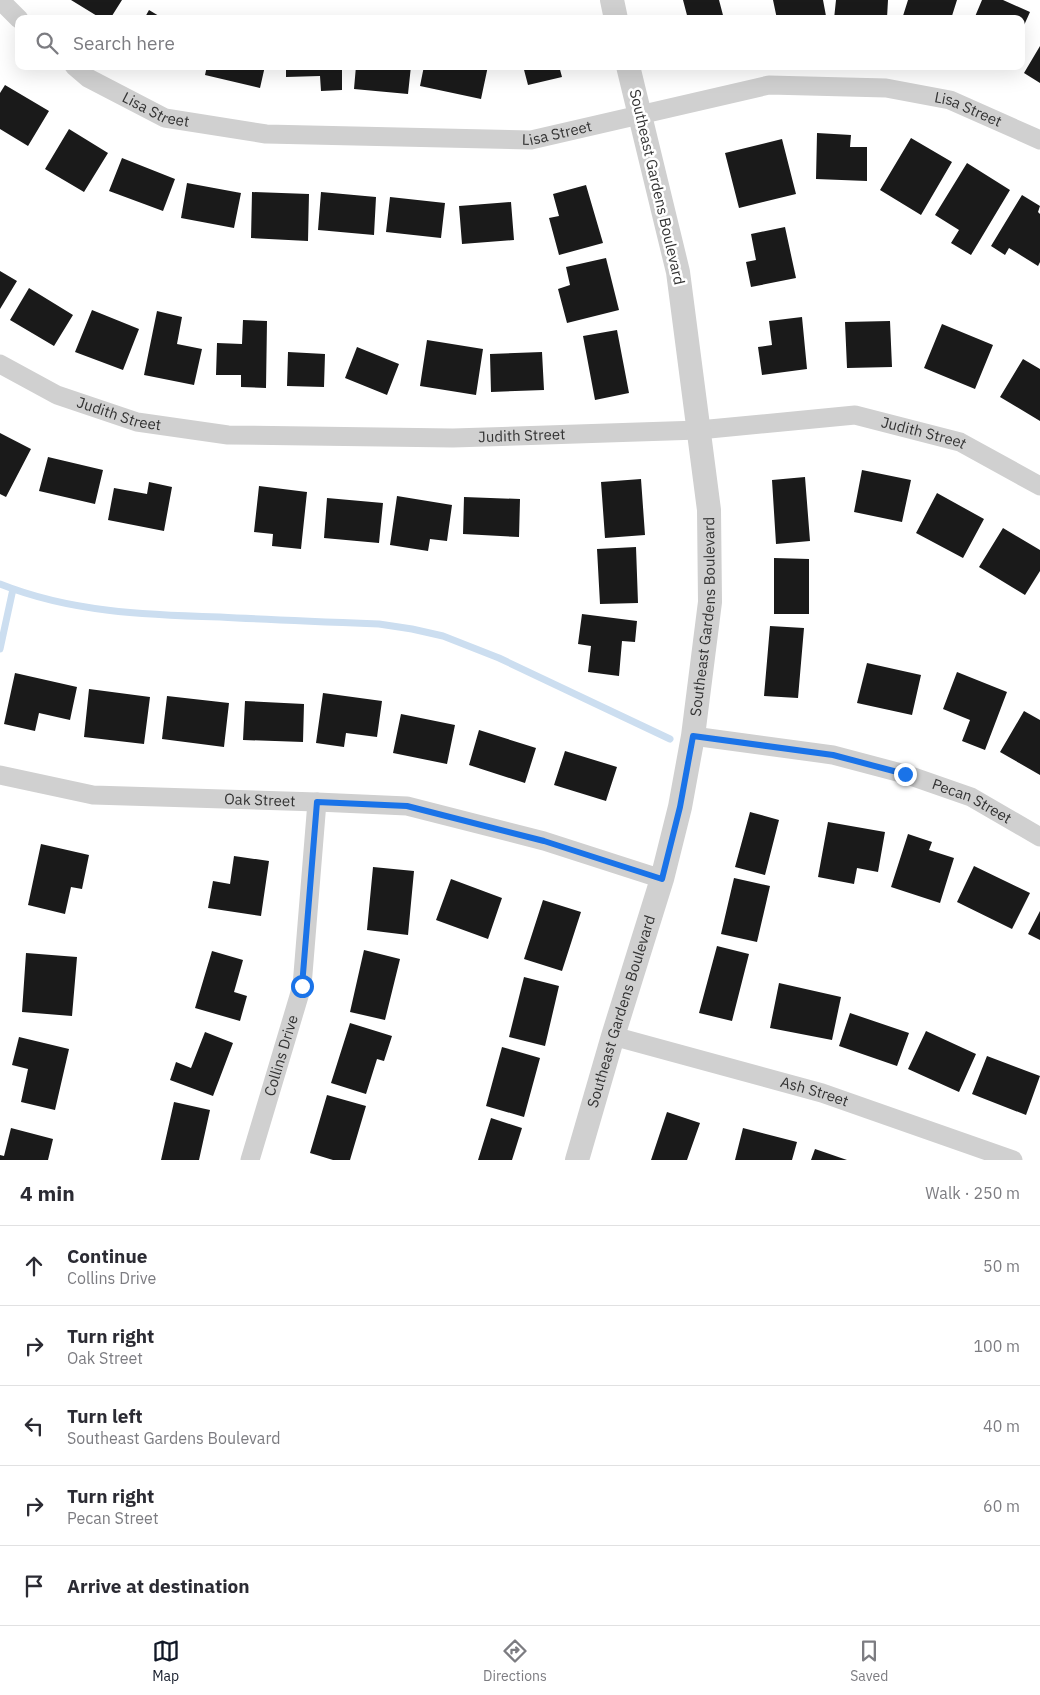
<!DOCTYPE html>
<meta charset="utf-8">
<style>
:root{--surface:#fff;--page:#f7f7f7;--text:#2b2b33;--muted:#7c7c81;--line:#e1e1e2;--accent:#111827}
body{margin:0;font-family:"IBM Plex Sans",sans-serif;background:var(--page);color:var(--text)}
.stop{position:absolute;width:15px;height:15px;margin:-11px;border:4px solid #1a73e8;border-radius:50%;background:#fff}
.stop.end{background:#1a73e8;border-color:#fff;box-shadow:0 1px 5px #0008}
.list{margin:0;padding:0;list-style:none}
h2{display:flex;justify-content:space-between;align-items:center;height:65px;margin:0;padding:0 20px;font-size:21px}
h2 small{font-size:16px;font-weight:400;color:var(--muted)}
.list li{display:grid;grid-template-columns:32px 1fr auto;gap:15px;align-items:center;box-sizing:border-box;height:80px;padding:0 20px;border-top:1px solid var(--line)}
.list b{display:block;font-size:19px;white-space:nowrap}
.list p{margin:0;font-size:16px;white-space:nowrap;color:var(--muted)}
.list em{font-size:16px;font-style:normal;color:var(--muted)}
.icon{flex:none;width:28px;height:28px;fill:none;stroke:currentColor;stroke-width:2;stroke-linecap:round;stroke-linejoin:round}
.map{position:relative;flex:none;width:1040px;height:1160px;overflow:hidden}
.search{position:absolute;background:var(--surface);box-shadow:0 5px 20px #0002;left:15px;right:15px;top:15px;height:55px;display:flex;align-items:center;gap:12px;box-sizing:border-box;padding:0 18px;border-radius:10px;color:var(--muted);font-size:19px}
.sheet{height:465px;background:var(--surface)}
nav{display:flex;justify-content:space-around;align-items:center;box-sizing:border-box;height:70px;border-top:1px solid var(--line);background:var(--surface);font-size:14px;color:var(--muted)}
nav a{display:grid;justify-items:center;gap:2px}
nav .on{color:var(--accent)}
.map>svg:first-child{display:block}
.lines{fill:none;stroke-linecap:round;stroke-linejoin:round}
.stream{stroke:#ccdef0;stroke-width:7}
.building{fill:#1a1a1a}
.minor{stroke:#d0d0d0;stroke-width:19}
.tertiary{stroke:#d0d0d0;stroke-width:24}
.route{stroke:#1a73e8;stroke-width:6}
.labels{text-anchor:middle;stroke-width:5;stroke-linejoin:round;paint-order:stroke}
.street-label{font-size:15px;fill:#333;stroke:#fff}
</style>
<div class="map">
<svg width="1040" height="1160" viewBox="0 0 1040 1160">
<rect width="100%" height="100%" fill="#fff"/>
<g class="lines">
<path class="stream" d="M0 584C70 612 145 615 220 617 273 620 326 622 379 624L412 629 443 636 499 658 670 739
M0 649 13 589"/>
</g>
<path class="building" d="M71 0H122L110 19H102Z
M683 0H719L724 19H688Z
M773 0H823L826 16 810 19H777Z
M836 0H888L887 18 863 16 862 19H834Z
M908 0H957L951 19H902Z
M982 0H1003L1030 12 1021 32V19H974Z
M149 10 164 19H144Z
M1040 46V83L1024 73Z
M207 66H265L260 88 205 75Z
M286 66H342V90L321 91 320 76 286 77Z
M356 66H411L408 94 354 89Z
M424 66H488L481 99 420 86Z
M523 66H559L562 77 528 85Z
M5 85 49 111 28 146 0 129V93Z
M69 129 108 153 84 192 45 169Z
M817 133 851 135 850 147H867V181L816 179Z
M911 138 952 162 921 215 880 190Z
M782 139 796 194 739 208 725 153Z
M122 158 175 179 163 211 109 191Z
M967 163 1010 190 971 255 951 243 959 230 935 215Z
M187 183 241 193 234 228 181 218Z
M586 185 603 243 559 255 549 218 559 216 553 194Z
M252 192 309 194 308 241 251 238Z
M321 192 376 197 374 235 318 230Z
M1022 195 1040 206 1038 212 1040 214V262L1038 266 1009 248 1005 255 991 246Z
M390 197 445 203 441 238 386 232Z
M511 202 514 240 462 244 459 206Z
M785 227 796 278 751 287 746 262 756 260 751 234Z
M606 258 619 310 567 323 558 289 570 285 566 267Z
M0 271 17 281 0 309Z
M29 288 73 315 54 346 10 320Z
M92 310 139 329 123 370 75 352Z
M157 311 182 317 177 344 202 349 194 385 144 375Z
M802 317 807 369 762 375 758 347 772 345 769 321Z
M243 320 267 321 266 388 241 387V375H216L217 343 242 344Z
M890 321 892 367 847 368 845 322Z
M942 324 993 345 975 389 924 368Z
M617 330 629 393 595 400 583 336Z
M427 340 483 349 476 395 420 386Z
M357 347 399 364 387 395 345 378Z
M288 352 325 354 324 387 287 386Z
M542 352 544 390 491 392 490 354Z
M1023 359 1040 369V421L1000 397Z
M0 433 31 449 6 497 0 494Z
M48 457 103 470 95 504 39 491Z
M862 470 911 480 902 522 854 512Z
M805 477 810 541 776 544 772 480Z
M641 479 645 535 605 538 601 482Z
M149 482 172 487 164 531 108 520 114 488 147 494Z
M259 486 307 492 301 549 272 546 273 534 254 532Z
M937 493 984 519 963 558 916 533Z
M397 496 452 505 447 541 430 539 428 551 390 545Z
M464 497 520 499 519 537 463 534Z
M327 498 383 503 379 543 324 538Z
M1003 528 1040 550V571L1025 595 979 567Z
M636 547 638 603 600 604 597 549Z
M774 558 809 559V614H774Z
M582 614 637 621 635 642 622 641 619 676 588 672 591 646 578 644Z
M770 626 804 628 798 698 764 696Z
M867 663 921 675 912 715 857 703Z
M957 672 1007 692 985 750 962 741 970 720 943 709Z
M15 673 77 687 70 720 39 713 35 731 4 724Z
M89 689 150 697 144 744 84 737Z
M323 693 382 701 377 737 346 733 344 747 316 743Z
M167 696 229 703 224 747 162 739Z
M245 701 304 704 303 742 243 740Z
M1024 711 1040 720V775L1000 752Z
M401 714 455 725 447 764 393 753Z
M479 730 536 748 525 783 469 765Z
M565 751 617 767 606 801 554 785Z
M750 812 779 820 765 875 735 867Z
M828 822 885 832 878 872 857 868 854 884 818 877Z
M908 834 932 842 929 850 954 858 940 903 891 887Z
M41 844 89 855 82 889 71 887 65 914 28 905Z
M234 856 269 861 261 916 208 908 213 881 230 884Z
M974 866 1030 893 1012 929 957 902Z
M373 867 414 871 408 935 367 930Z
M734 878 770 886 757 942 721 934Z
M451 879 502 898 488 939 436 920Z
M543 900 581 912 562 971 524 959Z
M1040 911V940L1028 934Z
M717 946 749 954 732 1021 699 1013Z
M364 950 400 959 385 1020 350 1012Z
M212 951 243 960 234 992 247 996 240 1021 195 1008Z
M26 953 77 957 72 1016 22 1012Z
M524 977 559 986 545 1046 509 1037Z
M779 983 841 997 832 1040 770 1028Z
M850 1013 909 1033 897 1066 839 1046Z
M350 1023 392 1036 384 1061 377 1059 366 1094 331 1083Z
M926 1031 976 1054 959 1092 908 1069Z
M205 1032 233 1043 213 1096 170 1080 176 1062 191 1068Z
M19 1037 69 1049 55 1110 21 1102 28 1069 12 1065Z
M502 1047 540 1058 524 1117 486 1106Z
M987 1056 1040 1076 1026 1115 972 1094Z
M327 1095 366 1106 350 1160H333L310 1153Z
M174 1102 210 1110 199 1160H161Z
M667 1112 700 1123 687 1160H651Z
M491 1118 522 1128 512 1160H478Z
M11 1128 53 1139 48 1160H0V1155L4 1156Z
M743 1128 797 1142 792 1160H735Z
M815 1149 847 1160H811Z"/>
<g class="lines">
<g class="minor">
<path d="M0 0 19 19"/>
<path id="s1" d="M74 66 88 78 165 118 266 134 531 140 769 85 886 88 950 100 1040 140"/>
<path id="s2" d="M0 364 57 395 137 422 228 435 453 438 699 430 855 415 960 442 1040 486"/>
<path id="s3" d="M693 736 833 755 905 774 971 797 1040 837"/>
<path id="s4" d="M0 775 93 795 317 802 407 806 544 841 662 879"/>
<path id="s5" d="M613 1036 822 1093 1013 1160"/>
<path id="s6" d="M250 1160 302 986 317 802"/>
</g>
<g class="tertiary">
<path d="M612 0 616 19"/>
<path id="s7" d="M577 1160 613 1036 662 879 680 807 693 736 710 602 709 510 678 272 628 66"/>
</g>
</g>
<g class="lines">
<path class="route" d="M302 986 317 802 407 806 544 841 662 879 680 807 693 736 833 755 905 774"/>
</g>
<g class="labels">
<g class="street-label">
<text dy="5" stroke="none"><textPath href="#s1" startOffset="94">Lisa Street</textPath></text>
<text dy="5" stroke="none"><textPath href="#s1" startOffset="919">Lisa Street</textPath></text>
<text dy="5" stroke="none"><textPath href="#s1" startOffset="499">Lisa Street</textPath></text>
<text transform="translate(657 187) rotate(77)" y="5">Southeast Gardens Boulevard</text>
<text dy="5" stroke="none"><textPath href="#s2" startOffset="130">Judith Street</textPath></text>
<text dy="5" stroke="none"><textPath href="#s2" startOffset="940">Judith Street</textPath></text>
<text dy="5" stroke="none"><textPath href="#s2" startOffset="535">Judith Street</textPath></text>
<text dy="5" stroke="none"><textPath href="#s7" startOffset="560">Southeast Gardens Boulevard</textPath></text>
<text dy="5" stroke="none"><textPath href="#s4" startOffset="262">Oak Street</textPath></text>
<text dy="5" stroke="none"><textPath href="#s3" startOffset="288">Pecan Street</textPath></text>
<text dy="5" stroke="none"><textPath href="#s7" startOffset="155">Southeast Gardens Boulevard</textPath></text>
<text dy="5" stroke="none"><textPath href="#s6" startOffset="109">Collins Drive</textPath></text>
<text dy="5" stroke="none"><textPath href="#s5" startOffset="209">Ash Street</textPath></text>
</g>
</g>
</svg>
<div class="stop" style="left:302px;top:986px"></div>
<div class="stop end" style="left:905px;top:774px"></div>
<div class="search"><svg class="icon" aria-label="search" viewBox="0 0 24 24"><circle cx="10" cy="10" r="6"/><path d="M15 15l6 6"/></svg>Search here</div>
</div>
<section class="sheet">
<h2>4 min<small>Walk · 250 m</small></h2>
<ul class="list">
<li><svg class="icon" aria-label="ahead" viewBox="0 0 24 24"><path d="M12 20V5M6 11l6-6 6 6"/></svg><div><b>Continue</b><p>Collins Drive</p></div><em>50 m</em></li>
<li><svg class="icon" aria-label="right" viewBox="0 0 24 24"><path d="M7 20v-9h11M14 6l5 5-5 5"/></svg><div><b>Turn right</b><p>Oak Street</p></div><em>100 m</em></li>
<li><svg class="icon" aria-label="left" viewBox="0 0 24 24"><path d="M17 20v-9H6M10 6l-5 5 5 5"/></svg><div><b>Turn left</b><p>Southeast Gardens Boulevard</p></div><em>40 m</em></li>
<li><svg class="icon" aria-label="right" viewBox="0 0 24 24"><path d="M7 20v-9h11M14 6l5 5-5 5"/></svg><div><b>Turn right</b><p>Pecan Street</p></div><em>60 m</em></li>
<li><svg class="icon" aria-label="arrive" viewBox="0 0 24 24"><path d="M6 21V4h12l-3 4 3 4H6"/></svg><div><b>Arrive at destination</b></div></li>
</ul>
</section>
<nav>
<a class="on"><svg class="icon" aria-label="map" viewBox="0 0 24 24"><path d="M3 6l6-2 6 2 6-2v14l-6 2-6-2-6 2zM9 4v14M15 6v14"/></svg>Map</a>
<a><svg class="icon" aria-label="directions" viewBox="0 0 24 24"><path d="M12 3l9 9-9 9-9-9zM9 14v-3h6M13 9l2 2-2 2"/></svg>Directions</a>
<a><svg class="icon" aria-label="saved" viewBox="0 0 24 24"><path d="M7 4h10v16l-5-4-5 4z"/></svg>Saved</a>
</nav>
